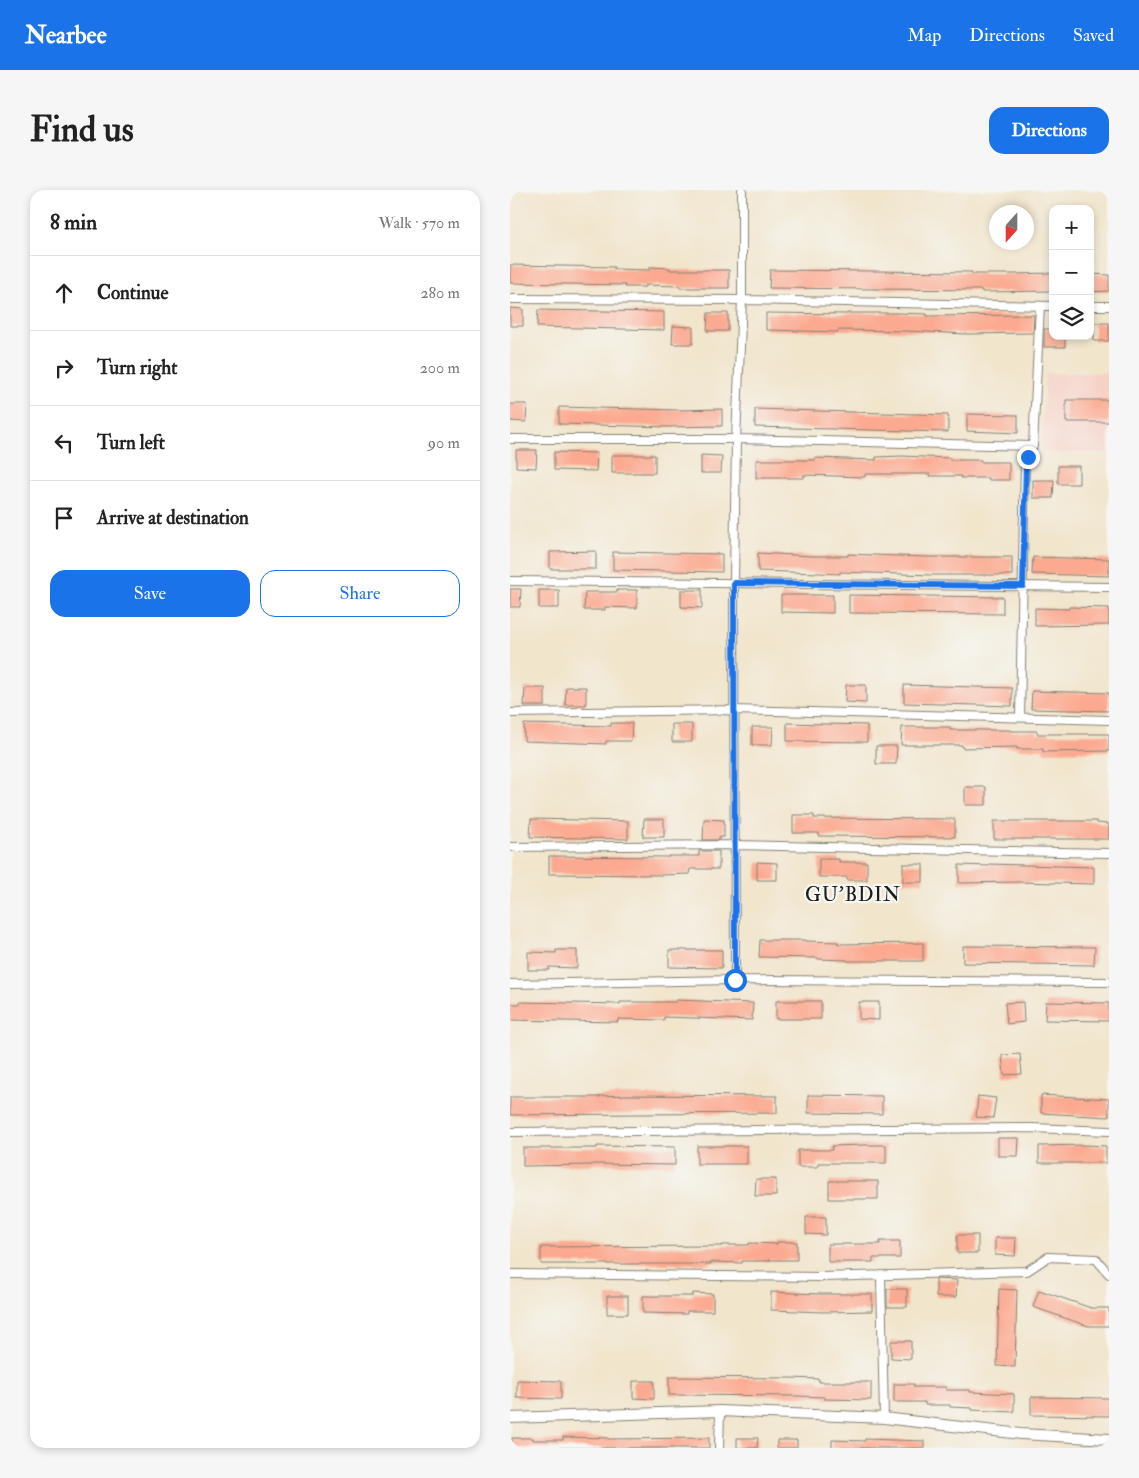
<!DOCTYPE html>
<meta charset="utf-8">
<style>
:root{--surface:#fff;--page:#f6f6f6;--text:#222;--muted:#767676;--line:#e0e0e0;--accent:#1a73e8}
body{margin:0;font-family:"IM FELL Double Pica",serif;background:var(--page);color:var(--text)}
.controls{position:absolute;right:15px;top:15px;display:grid;overflow:hidden;border-radius:10px;box-shadow:0 2px 8px #0003}
.controls button{width:45px;height:45px;display:grid;place-items:center;padding:0;border:0;border-bottom:1px solid var(--line);background:var(--surface);color:var(--text);font:25px sans-serif}
.compass{position:absolute;left:479px;top:15px;width:45px;height:45px;border-radius:50%;background:var(--surface);box-shadow:0 2px 8px #0003;rotate:201deg}
.stop{position:absolute;width:15px;height:15px;margin:-11px;border:4px solid #1a73e8;border-radius:50%;background:#fff}
.stop.end{background:#1a73e8;border-color:#fff;box-shadow:0 1px 5px #0008}
.list{margin:0;padding:0;list-style:none}
h2{display:flex;justify-content:space-between;align-items:center;height:65px;margin:0;padding:0 20px;font-size:21px}
h2 small{font-size:16px;font-weight:400;color:var(--muted)}
.list li{display:grid;grid-template-columns:32px 1fr auto;gap:15px;align-items:center;box-sizing:border-box;height:75px;padding:0 20px;border-top:1px solid var(--line)}
.list b{display:block;font-size:19px;white-space:nowrap}
.list em{font-size:16px;font-style:normal;color:var(--muted)}
.actions{display:flex;gap:10px;padding:15px 20px}
.actions a{flex:1;padding:11px 0;border:1px solid var(--accent);border-radius:15px;text-align:center;font-size:18px;color:var(--accent)}
.actions .main{background:var(--accent);color:#fff}
.icon{flex:none;width:28px;height:28px;fill:none;stroke:currentColor;stroke-width:2;stroke-linecap:round;stroke-linejoin:round}
.map{position:relative;flex:none;width:599px;height:1258px;overflow:hidden;border-radius:15px}
header{display:flex;align-items:center;gap:30px;box-sizing:border-box;height:70px;padding:0 25px;background:var(--accent);color:#fff}
header strong{font-size:24px}
nav{display:flex;gap:28px;margin-inline-start:auto;font-size:18px}
.intro{display:flex;align-items:center;justify-content:space-between;box-sizing:border-box;height:120px;padding:0 30px}
h1{margin:0;font-size:35px}
.button{padding:12px 22px;border-radius:15px;background:var(--accent);color:#fff;font-size:18px;font-weight:700}
main{display:flex;gap:30px;padding:0 30px}
aside{flex:1;background:var(--surface);border-radius:15px;box-shadow:0 2px 8px #0003}
.map>svg:first-child{display:block}
.built{fill:#f6d1c6}
.building{fill:#fbaa91}
.lines{fill:none;stroke-linecap:round;stroke-linejoin:round}
.minor-casing{stroke:#868074;stroke-width:10}
.tertiary-casing{stroke:#868074;stroke-width:12}
.minor{stroke:#fff;stroke-width:8}
.tertiary{stroke:#fff;stroke-width:10}
.route{stroke:#1a73e8;stroke-width:6}
.labels{text-anchor:middle;stroke-width:4.5;stroke-linejoin:round;paint-order:stroke}
.quarter-label{font-size:19px;letter-spacing:1px;fill:#1c1c1c;stroke:#f6f6f2}
</style>
<header>
<strong>Nearbee</strong>
<nav><a>Map</a><a>Directions</a><a>Saved</a></nav>
</header>
<div class="intro"><h1>Find us</h1><a class="button">Directions</a></div>
<main>
<aside>
<h2>8 min<small>Walk · 570 m</small></h2>
<ul class="list">
<li><svg class="icon" aria-label="ahead" viewBox="0 0 24 24"><path d="M12 20V5M6 11l6-6 6 6"/></svg><div><b>Continue</b></div><em>280 m</em></li>
<li><svg class="icon" aria-label="right" viewBox="0 0 24 24"><path d="M7 20v-9h11M14 6l5 5-5 5"/></svg><div><b>Turn right</b></div><em>200 m</em></li>
<li><svg class="icon" aria-label="left" viewBox="0 0 24 24"><path d="M17 20v-9H6M10 6l-5 5 5 5"/></svg><div><b>Turn left</b></div><em>90 m</em></li>
<li><svg class="icon" aria-label="arrive" viewBox="0 0 24 24"><path d="M6 21V4h12l-3 4 3 4H6"/></svg><div><b>Arrive at destination</b></div></li>
</ul>
<div class="actions"><a class="main">Save</a><a>Share</a></div>
</aside>
<div class="map">
<svg width="599" height="1258" viewBox="0 0 599 1258">
<rect width="100%" height="100%" fill="#f6f6f2"/>
<filter id="ink" filterUnits="userSpaceOnUse"><feTurbulence type="fractalNoise" baseFrequency=".02" numOctaves="2"/><feDisplacementMap in="SourceGraphic" scale="10" xChannelSelector="R" yChannelSelector="G"/><feConvolveMatrix kernelMatrix="1 2 1 2 8 2 1 2 1" color-interpolation-filters="sRGB"/></filter>
<filter id="wash" filterUnits="userSpaceOnUse"><feTurbulence type="fractalNoise" baseFrequency=".0096" numOctaves="4" result="noise"/><feDisplacementMap in="SourceGraphic" scale="20" xChannelSelector="R" yChannelSelector="G"/><feGaussianBlur stdDeviation="1.12" result="paint"/><feColorMatrix in="noise" values="0 0 0 0 0 0 0 0 0 0 0 0 0 0 0 0 0 1.4 0 .05"/><feComposite in="paint" operator="in"/></filter>
<g filter="url(#wash)">
<rect width="100%" height="100%" fill="#f1e5cc"/>
<path class="built" d="M535 183H599V263L531 262Z"/>
<g id="blocks">
<path class="building" d="M0 75 104 77V79L140 80V77L160 78V80H219V98H170V96L135 95V97H115V95L0 93Z
M260 80 462 82V84H503L543 83V101L472 102V100L259 98Z
M580 84 599 85V101L580 102Z
M0 118 13 119V136H0Z
M28 120 154 122V140L27 137Z
M198 123H218V141H197Z
M256 123 337 124V123H387L417 124V126L524 125V126L523 143 456 144 397 141 328 140V142L256 140Z
M584 133H599V151H584Z
M163 136 183 137V154H162Z
M534 139H543V146H555V157H534Z
M556 210H599V232H556Z
M0 214H17L16 232 0 231Z
M49 217 168 220 212 219V236L158 237 49 234Z
M245 219 438 225V242L245 237Z
M457 224 508 225V243L457 241Z
M6 260H27L26 278 6 277Z
M44 262 87 263 86 281 44 280Z
M102 265H145V283H102Z
M191 265 212 266 211 283H191Z
M392 266 440 268V270H471V272H499V290H479V288H451V286H420V284H355V287L294 285V288H246V270H305V268L366 270V267Z
M548 276H569V294H548Z
M523 290H544L543 308H523Z
M86 361V379H40V362Z
M103 362 212 364V382L103 380Z
M248 363 301 366H338V364L416 367H502V385H423L330 382V384L310 383 248 381Z
M523 367 599 369V386L522 384Z
M0 399H11L10 417H0Z
M29 400H49V418H29Z
M107 400H127V418L95 417V420H74L75 402H107Z
M171 400H192V418L171 417Z
M271 405H323V423L271 422Z
M339 405 493 407V424L339 423Z
M559 417 599 418V435L525 436V418L559 419Z
M336 495H356V513L335 512Z
M394 495 502 498V516L394 513Z
M56 497H76V515H55Z
M15 498H35V516H14Z
M522 501 599 503V521L521 519Z
M101 533H122L121 551H96V554L14 551V534L101 536Z
M277 533 357 535V552L277 551Z
M162 534H182V552H162Z
M242 537H263L262 555H242Z
M392 537H440V540H500V541H527V544H599V561L533 562V559H507V557L452 558V555H391Z
M366 556H387L386 574H366Z
M455 597H476V615H455Z
M283 625H304V628L445 629V647L309 646V643H283Z
M21 629 118 631V649L20 647Z
M134 629H154V647H133Z
M194 629 214 630V647H209V650H193Z
M484 631H587V633L599 634V649H484Z
M189 661H209V679H180L179 684 150 685 39 684V666L159 667V666H189Z
M309 669H329V672H357V690H337V687H309Z
M247 672 267 673V690H247Z
M393 674H413V692H393Z
M479 674 584 677V694L508 692 449 693V675L479 676Z
M250 750H296V751L328 752V754L413 753V771H337V770L308 769V768L249 767Z
M453 756 585 757 584 775 453 773Z
M46 760H67V778L39 777V780H18V762L46 763Z
M159 760H212V778L159 777Z
M166 810 243 813 242 830 154 827V830L108 829V832L0 830V814H10V812L110 814V812H166Z
M266 811H311V829H266Z
M349 812H369V830L349 829Z
M513 812 514 832 497 834 495 813Z
M536 812 599 813V831L535 830Z
M510 864 512 884 494 885 492 865Z
M117 905 267 906V923L0 925V907H90V906Z
M298 905 372 906V924L298 923Z
M531 905 599 909V927L531 923Z
M468 906 486 908 483 928 466 927Z
M488 948H509L508 966H488Z
M355 955H376V973H308V977H288V960H322V956Z
M576 955 596 956V973H529V956Z
M87 956 165 957V975L82 974V975L13 976V958H87Z
M187 956H237V974H187Z
M246 989H266V1006H245Z
M319 991H368V1009H319Z
M296 1027H316V1045L296 1044Z
M447 1045H468V1063H447Z
M485 1048H506L505 1066 485 1065Z
M370 1051H390V1068H363V1072H318V1054H370Z
M267 1052H287V1070H259V1071H232V1073L201 1072V1074H31V1057L212 1056V1055H239V1053L267 1054Z
M426 1089 447 1090 446 1107H426Z
M377 1099H397V1117H377Z
M489 1099 507 1100 505 1177 487 1176Z
M529 1100 581 1118H599V1136H578L523 1117Z
M261 1102 310 1104H362V1121L313 1122 261 1120Z
M183 1103 203 1104V1121H177V1124L133 1123V1106H183Z
M97 1106H118V1124H97Z
M381 1151H401V1169L381 1168Z
M159 1187 279 1188 309 1189V1192H361V1210L314 1209V1207L288 1206 159 1205Z
M7 1190 51 1191V1209L7 1208Z
M123 1191H144V1209L123 1208Z
M384 1194H404V1197H436V1200H460V1202L504 1204V1222L462 1220V1218L440 1217V1215H415V1212H384Z
M521 1207 599 1208V1226L521 1225Z
M53 1247 98 1248V1249L199 1248V1258H2V1248H23V1250H53Z
M227 1248H248L247 1258H227Z
M355 1249 414 1251V1258H322V1250L355 1251Z
M267 1250H287V1258H267Z"/>
</g>
</g>
<g filter="url(#ink)">
<use href="#blocks" fill-opacity="0" stroke="#868074" stroke-width="1"/>
<g class="lines">
<defs>
<path id="minor" d="M0 109 232 110 543 116
M580 116H599
M0 249H226L523 256
M0 391 599 397
M0 523 223 520 599 530
M510 527 515 272 523 256 530 116
M0 657 225 655 599 663
M225 790 224 393 226 249 232 110V0
M0 794 225 790 599 792
M0 942 522 938 599 941
M0 1084 313 1087 517 1081 538 1067 586 1069 599 1084
M371 1085 374 1228
M209 1258 210 1221"/>
<path id="tertiary" d="M0 1228 210 1221 374 1228 511 1244 599 1249"/>
</defs>
<use href="#minor" class="minor-casing"/>
<use href="#tertiary" class="tertiary-casing"/>
<use href="#minor" class="minor"/>
<use href="#tertiary" class="tertiary"/>
</g>
</g>
<g class="lines" filter="url(#ink)">
<path class="route" d="M225 790 224 393 513 396 516 272 518 267"/>
</g>
<g class="labels">
<g class="quarter-label">
<text x="343" y="711">GU'BDIN</text>
</g>
</g>
</svg>
<div class="controls">
<button>+</button>
<button>−</button>
<button><svg class="icon" aria-label="layers" viewBox="0 0 24 24"><path d="M12 4l9 5-9 5-9-5zM3 14l9 5 9-5"/></svg></button>
</div>
<svg class="compass" viewBox="-18 -18 36 36"><path d="M0-13l5 13h-10z" fill="#e53935"/><path d="M0 13l5-13h-10z" fill="#767676"/></svg>
<div class="stop" style="left:225px;top:790px"></div>
<div class="stop end" style="left:518px;top:267px"></div>
</div>
</main>
